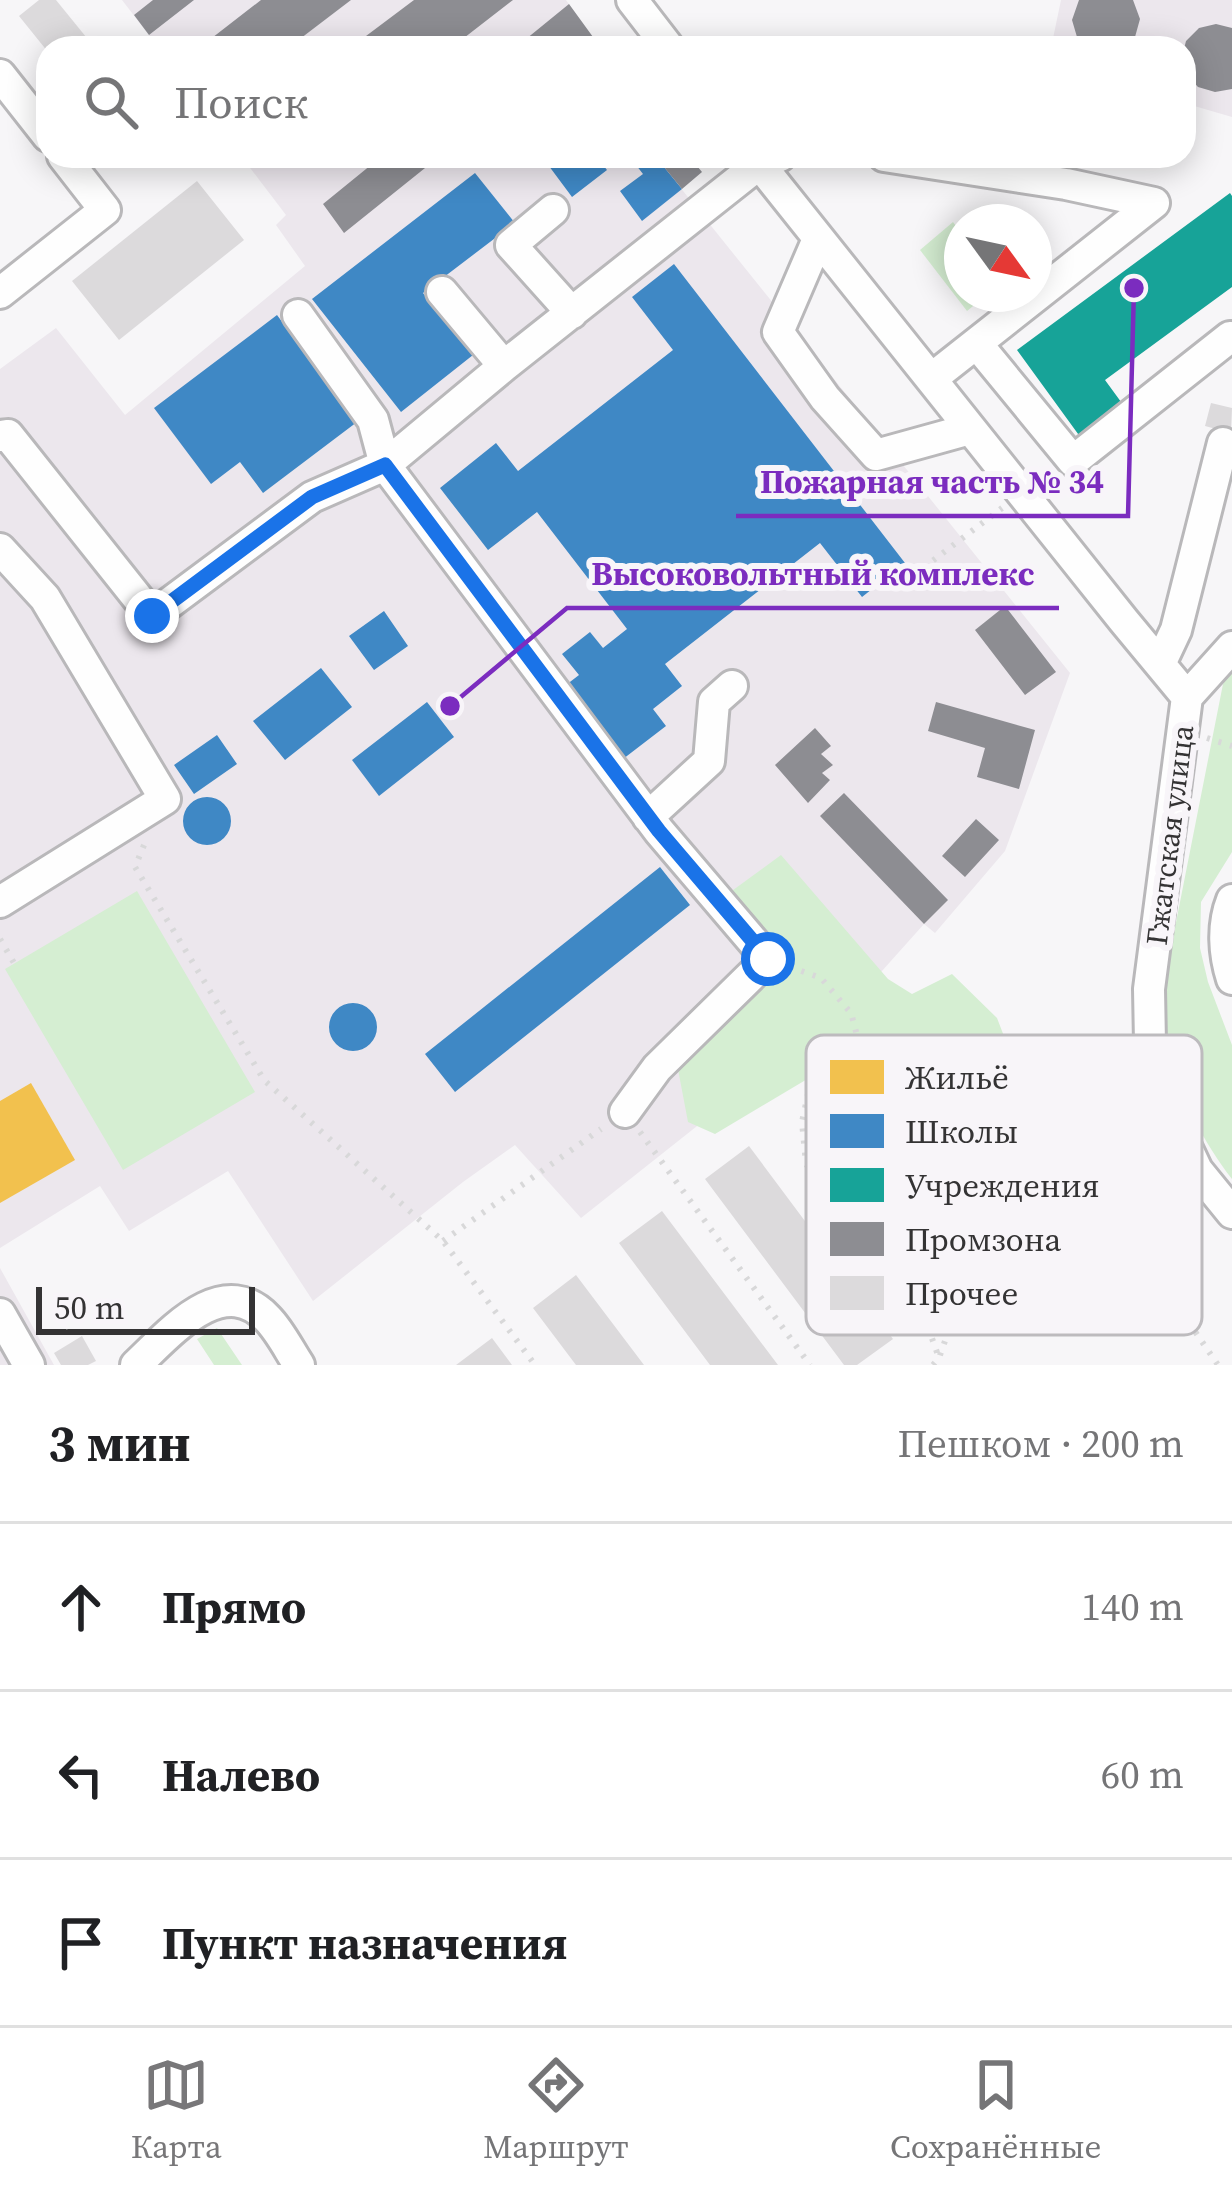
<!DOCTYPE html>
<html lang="ru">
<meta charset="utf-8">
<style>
:root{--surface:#fff;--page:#f6f6f6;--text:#202124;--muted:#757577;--line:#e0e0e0;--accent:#787779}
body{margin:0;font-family:"Source Serif 4",serif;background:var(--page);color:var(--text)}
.compass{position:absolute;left:944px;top:204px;width:108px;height:108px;border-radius:50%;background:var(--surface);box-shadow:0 6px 30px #0003;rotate:123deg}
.scale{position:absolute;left:36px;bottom:30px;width:219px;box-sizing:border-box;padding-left:12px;border:6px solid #343334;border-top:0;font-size:33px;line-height:42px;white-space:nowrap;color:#343334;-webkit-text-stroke:9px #f8f5f9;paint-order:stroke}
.stop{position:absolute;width:36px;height:36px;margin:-27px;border:9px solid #1a73e8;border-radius:50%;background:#fff}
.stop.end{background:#1a73e8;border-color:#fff;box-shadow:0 3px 12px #0008}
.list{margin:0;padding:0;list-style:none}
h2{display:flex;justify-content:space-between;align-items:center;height:156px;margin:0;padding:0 48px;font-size:51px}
h2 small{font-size:39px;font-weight:400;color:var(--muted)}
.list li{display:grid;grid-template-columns:78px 1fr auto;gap:36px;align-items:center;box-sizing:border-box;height:168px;padding:0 48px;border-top:3px solid var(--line)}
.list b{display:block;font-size:45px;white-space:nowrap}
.list em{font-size:39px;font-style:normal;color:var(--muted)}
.icon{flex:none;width:66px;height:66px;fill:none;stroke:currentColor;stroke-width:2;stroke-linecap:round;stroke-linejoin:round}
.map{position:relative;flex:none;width:1232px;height:1365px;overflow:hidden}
.search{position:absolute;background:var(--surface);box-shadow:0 6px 30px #0003;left:36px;right:36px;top:36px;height:132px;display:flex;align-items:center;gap:30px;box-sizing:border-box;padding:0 42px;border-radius:36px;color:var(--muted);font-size:45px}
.sheet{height:660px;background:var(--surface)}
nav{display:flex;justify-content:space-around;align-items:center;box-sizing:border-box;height:168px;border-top:3px solid var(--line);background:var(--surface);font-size:33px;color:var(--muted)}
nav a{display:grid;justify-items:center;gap:6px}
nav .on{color:var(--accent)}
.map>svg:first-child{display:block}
.built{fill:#ece7ed}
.green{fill:#d5eed2}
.homes{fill:#f2c14e}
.schools{fill:#3f88c5}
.public{fill:#17a398}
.industry{fill:#8d8d92}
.building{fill:#dcdadc}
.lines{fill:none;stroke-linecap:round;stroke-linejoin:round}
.minor-casing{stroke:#b9b8ba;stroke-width:36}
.path{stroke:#d8d8d9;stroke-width:6;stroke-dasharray:3 9;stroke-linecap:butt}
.minor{stroke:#fefefe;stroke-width:30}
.route{stroke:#1a73e8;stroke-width:15}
.labels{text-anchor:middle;stroke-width:12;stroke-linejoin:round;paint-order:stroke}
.street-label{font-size:30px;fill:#343334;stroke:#f8f5f9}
.key{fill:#f8f5f9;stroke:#bdbbbe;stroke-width:3}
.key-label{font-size:33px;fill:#343334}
.leader{fill:none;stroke:#7b2cbf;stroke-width:4.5}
.callout-dot{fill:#7b2cbf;stroke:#f8f5f9;stroke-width:4.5}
.callout-label{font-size:33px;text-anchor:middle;font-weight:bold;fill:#7b2cbf;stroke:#f8f5f9;stroke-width:12;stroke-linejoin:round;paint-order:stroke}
</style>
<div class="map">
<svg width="1232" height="1365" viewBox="0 0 1232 1365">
<rect width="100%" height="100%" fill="#f7f6f8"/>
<path class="built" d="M122 0H566L591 35 574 48H159Z
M1061 0H1232V117L1184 103V48H1051Z
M241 156H655L1070 673 1005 851 935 933 924 924 856 1000 581 1218 515 1145 463 1182 313 1301 228 1171 129 1231 100 1186 0 1248V369L56 328 125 415 305 266 276 225 286 215Z
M0 1268 54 1365H0Z"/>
<path class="green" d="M953 222 962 234V294H988L967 311 920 250Z
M1232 669V852L1201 902 1200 948 1208 982 1232 1045V1179C1204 1143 1180 1097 1170 1053 1164 1026 1166 996 1167 968L1223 684Z
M781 855 888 979 912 994 952 974 997 1018 1012 1057 1034 1167 972 1220 929 1215 809 1078 715 1134 688 1122 677 1064 762 979 729 893Z
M137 891 255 1092 123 1170 5 969Z
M217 1328 242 1365H214L197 1339Z"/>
<path class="homes" d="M31 1083 75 1160 0 1203V1101Z"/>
<path class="schools" d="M546 156H596L607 170 572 197 543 158Z
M629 156H655L682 189 642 221 620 191 643 174Z
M475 173 515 223 423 293 473 355 401 412 312 299Z
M674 264 905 563 862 597 820 543 665 664 682 686 653 709 666 726 623 759 566 685 579 675 562 654 590 632 603 648 627 629 537 512 488 550 440 488 496 443 518 471 673 350 632 297Z
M277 315 357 422 263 493 240 462 211 484 154 408Z
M384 611 408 646 374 670 349 636Z
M321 668 352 707 285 760 253 721Z
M427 702 454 737 379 796 352 760Z
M217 735 237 764 194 794 174 765Z
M183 821a24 24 0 1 1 48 0a24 24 0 1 1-48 0Z
M660 867 690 905 455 1092 425 1054Z
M329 1027a24 24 0 1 1 48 0a24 24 0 1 1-48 0Z"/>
<path class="public" d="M1230 193 1232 196V287L1105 380 1124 406 1081 438 1017 350Z"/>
<path class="industry" d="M153 0H194L149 35 134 15Z
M261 0H351L288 48H199Z
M414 0H513L451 48H350Z
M1079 0H1133L1140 19 1135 37 1124 48H1088L1077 37 1072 20Z
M569 4 601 48H515Z
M1216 24 1232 28V89L1215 92 1198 87 1187 75 1184 49 1186 41 1199 28Z
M286 156H311L295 168Z
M382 156H440L344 233 323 204Z
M655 156H689L702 172 682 189Z
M1005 606 1056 672 1025 695 975 630Z
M936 702 1035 730 1019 789 977 777 985 748 928 731Z
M815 728 831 746 821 754 833 765 822 773 830 780 808 803 775 765Z
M844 793 948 900 924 924 820 816Z
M976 819 999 840 965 877 942 856Z"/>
<path class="building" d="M39 0H56L95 48H48V52L19 16Z
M197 181 244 240 119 340 72 281Z
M1211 403 1232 408 1231 433 1205 426Z
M749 1146 893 1339 857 1365H844L705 1179Z
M662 1211 778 1365H710L619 1243Z
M576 1275 644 1365H576L533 1308Z
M82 1336 96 1361 88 1365H61L54 1353Z
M492 1338 512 1365H456Z"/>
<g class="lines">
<defs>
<path id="minor" d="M632 0 669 48
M0 75 48 136
M753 156 1124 621 1187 697 1149 989 1150 1043 1164 1100 1197 1170 1232 1213
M884 156 1066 184 1154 203 931 379
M553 210 511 245 572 313
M818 239 778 332 825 398 876 455 970 429
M442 292 504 366
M0 293 105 210 63 156
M298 315 373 420 385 465 659 831 768 959 657 1068 625 1112
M977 344 1073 461 1230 337
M0 436 8 435 152 616 312 497 385 465 504 366 759 164 780 156
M0 549 45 598 165 799 0 902
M1160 664 1176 630 1223 443
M1187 697 1232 647
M648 817 709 761 714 702 732 686
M1232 900C1222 925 1224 954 1232 979
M0 1314 29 1365
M136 1365C170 1333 222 1271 267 1318 280 1331 289 1350 299 1365"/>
</defs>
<use href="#minor" class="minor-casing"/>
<path class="path" d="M914 575 1002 508
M1207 738 1232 746
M144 845 135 867 264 1080 443 1241 535 1365
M0 939 14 963
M790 967 821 978 851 1013 858 1039 843 1062 808 1094 802 1122 806 1164 924 1316 939 1358
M640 1132 810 1365
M443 1241 601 1129
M933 1365 939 1358 970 1270 1026 1226 1082 1217 1139 1250 1218 1365"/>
<use href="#minor" class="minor"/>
</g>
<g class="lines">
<path class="route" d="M152 616 312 497 385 465 659 831 768 959"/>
</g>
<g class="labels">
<g class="street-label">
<text transform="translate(1170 835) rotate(-83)" y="10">Гжатская улица</text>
</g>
</g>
<rect x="806" y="1035" width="396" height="300" rx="18" class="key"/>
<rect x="830" y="1060" width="54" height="34" fill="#f2c14e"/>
<rect x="830" y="1114" width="54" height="34" fill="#3f88c5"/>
<rect x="830" y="1168" width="54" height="34" fill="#17a398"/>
<rect x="830" y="1222" width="54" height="34" fill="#8d8d92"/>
<rect x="830" y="1276" width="54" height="34" fill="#dcdadc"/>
<g class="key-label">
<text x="905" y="1089">Жильё</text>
<text x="905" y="1143">Школы</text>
<text x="905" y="1197">Учреждения</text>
<text x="905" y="1251">Промзона</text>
<text x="905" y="1305">Прочее</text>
</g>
<path class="leader" d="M1134 288L1128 516H736M450 706L567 608H1059"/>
<g class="callout-dot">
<circle cx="1134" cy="288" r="12"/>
<circle cx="450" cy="706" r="12"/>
</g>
<g class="callout-label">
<text x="932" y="493">Пожарная часть № 34</text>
<text x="813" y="585">Высоковольтный комплекc</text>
</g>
</svg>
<svg class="compass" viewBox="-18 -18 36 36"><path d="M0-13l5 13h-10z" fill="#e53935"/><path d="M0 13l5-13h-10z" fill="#757577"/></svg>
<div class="scale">50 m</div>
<div class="stop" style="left:768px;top:959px"></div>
<div class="stop end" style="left:152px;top:616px"></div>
<div class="search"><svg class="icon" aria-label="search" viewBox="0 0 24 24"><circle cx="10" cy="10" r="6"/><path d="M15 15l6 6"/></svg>Поиск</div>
</div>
<section class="sheet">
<h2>3 мин<small>Пешком · 200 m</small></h2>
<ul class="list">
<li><svg class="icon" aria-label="ahead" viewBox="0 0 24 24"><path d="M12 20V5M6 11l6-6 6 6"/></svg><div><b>Прямо</b></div><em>140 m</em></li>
<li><svg class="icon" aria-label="left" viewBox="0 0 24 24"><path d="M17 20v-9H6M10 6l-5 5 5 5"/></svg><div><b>Налево</b></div><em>60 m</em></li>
<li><svg class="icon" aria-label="arrive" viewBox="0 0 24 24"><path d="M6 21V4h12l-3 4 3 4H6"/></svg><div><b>Пункт назначения</b></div></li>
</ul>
</section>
<nav>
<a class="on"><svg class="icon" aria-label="map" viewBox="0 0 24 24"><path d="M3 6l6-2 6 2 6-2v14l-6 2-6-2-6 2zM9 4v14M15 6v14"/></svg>Карта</a>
<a><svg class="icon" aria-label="directions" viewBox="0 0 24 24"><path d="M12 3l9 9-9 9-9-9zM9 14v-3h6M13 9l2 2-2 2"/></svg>Маршрут</a>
<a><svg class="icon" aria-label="saved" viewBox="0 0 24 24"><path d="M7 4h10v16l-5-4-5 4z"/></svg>Сохранённые</a>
</nav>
